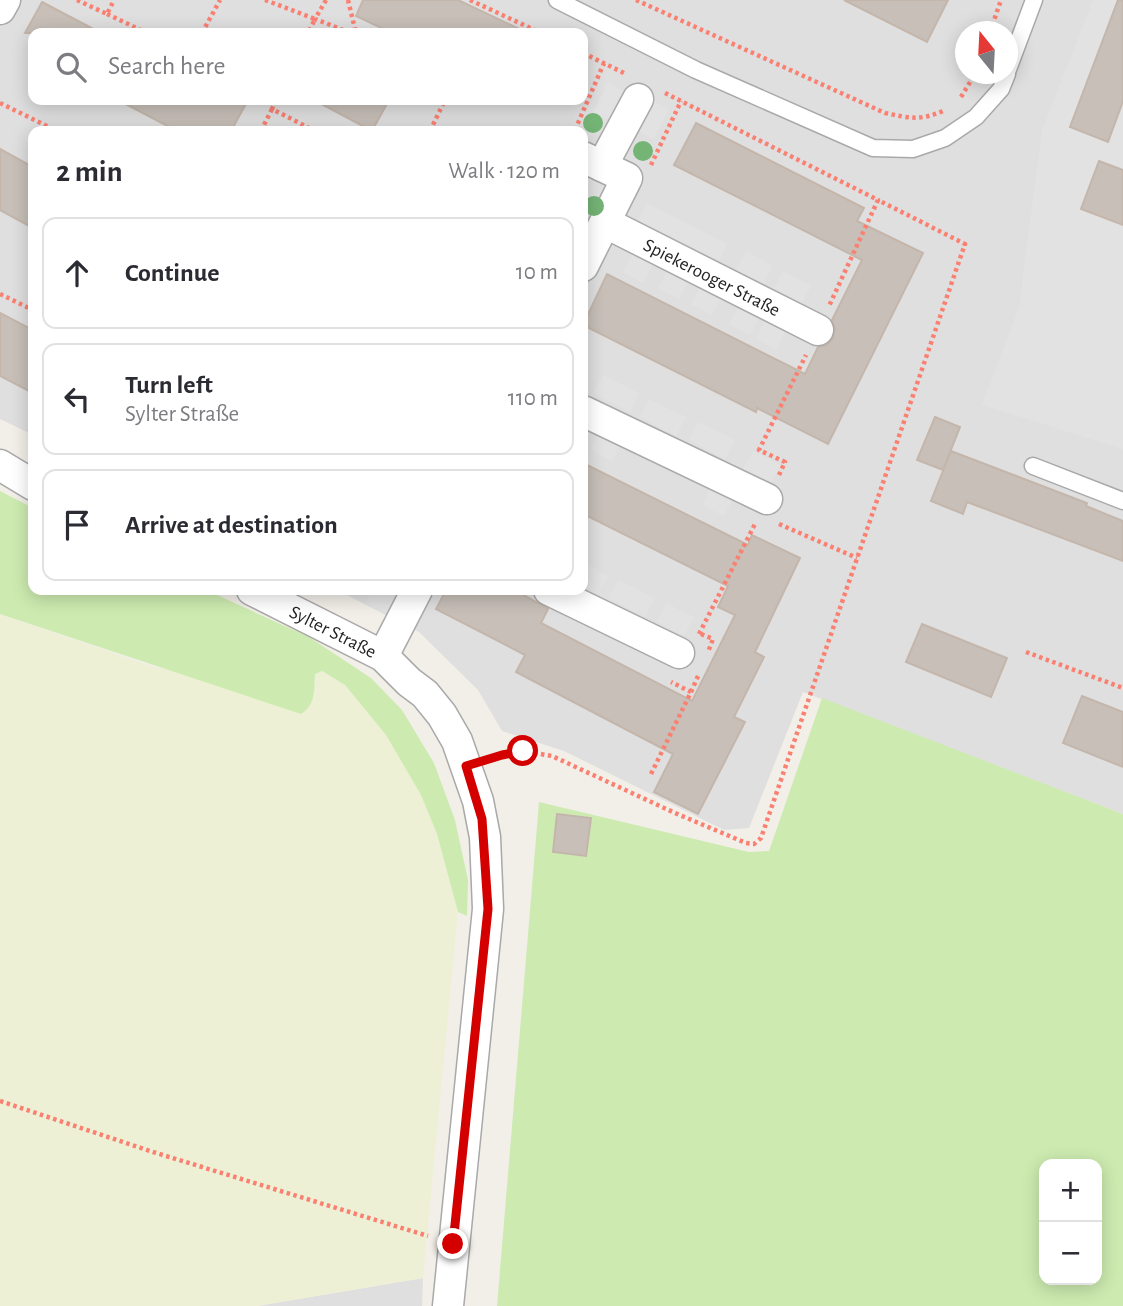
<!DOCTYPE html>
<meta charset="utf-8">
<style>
:root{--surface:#fff;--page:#f7f7f7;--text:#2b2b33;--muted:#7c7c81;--line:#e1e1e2}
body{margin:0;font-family:"Alegreya Sans",sans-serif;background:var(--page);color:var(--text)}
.controls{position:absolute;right:21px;bottom:21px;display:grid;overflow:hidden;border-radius:14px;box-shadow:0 4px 18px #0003}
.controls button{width:63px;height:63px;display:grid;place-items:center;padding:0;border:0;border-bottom:2px solid var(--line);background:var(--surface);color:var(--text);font:35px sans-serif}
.compass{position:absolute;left:955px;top:21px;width:63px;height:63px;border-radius:50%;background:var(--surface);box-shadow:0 4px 18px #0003;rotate:342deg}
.stop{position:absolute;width:21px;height:21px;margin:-16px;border:5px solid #d40000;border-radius:50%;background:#fff}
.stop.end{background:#d40000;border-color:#fff;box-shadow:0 2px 7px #0008}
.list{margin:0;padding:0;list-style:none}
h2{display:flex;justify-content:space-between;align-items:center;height:91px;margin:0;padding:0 28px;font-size:30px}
h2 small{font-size:23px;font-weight:400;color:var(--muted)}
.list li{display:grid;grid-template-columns:46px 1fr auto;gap:21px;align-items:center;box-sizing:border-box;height:112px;margin:0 14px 14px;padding:0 14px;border:2px solid var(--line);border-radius:14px}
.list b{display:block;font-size:26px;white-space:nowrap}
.list p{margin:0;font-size:23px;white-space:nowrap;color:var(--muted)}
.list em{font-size:23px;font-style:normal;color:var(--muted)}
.icon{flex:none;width:38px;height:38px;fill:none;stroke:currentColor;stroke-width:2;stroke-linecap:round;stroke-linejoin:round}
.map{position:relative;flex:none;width:1123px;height:1306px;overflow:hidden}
.search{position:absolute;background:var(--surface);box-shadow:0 4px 18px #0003;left:28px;top:28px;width:560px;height:77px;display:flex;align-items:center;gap:18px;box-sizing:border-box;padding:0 24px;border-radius:14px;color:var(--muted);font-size:26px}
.panel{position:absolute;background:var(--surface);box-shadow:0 4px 18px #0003;left:28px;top:126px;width:560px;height:469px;border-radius:14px}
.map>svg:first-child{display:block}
.residential{fill:#e0dfdf;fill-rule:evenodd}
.farmland{fill:#eef0d5}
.grass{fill:#cdebb0;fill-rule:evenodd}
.parking{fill:#e2e2e2}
.building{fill:#c7bfb8;stroke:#c4b6ab;stroke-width:2}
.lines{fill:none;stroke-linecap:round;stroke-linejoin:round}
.service-casing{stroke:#a9a9a9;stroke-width:19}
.minor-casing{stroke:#a9a9a9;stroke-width:33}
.path{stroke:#fa8072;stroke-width:4.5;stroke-dasharray:3.5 3.5;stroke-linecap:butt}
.service{stroke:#fff;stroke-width:16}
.minor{stroke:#fff;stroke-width:30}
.tree{fill:#74b475}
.route{stroke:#d40000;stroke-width:9}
.labels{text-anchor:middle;stroke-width:7;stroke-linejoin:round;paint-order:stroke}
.street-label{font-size:19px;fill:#222;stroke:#fff}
</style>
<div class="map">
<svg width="1123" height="1306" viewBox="0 0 1123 1306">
<rect width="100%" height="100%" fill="#f2efe9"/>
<path class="residential" d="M0 0H1123V814L803 692 749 828 724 830 564 751 502 731 478 690 419 632 337 590H583V131H33V435L0 419ZM965 32H1007V74H965ZM33 33H583V100H33Z
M423 1278 422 1306H257Z"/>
<path class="farmland" d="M0 614 154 667 314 698 315 674 321 671 345 685 386 735 421 795 437 834 458 912 423 1278 257 1306H0Z"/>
<path class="grass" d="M0 491 33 508V590H206L309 637 371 678 402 710 434 763 455 820 468 880 467 916 458 912 437 834 421 795 386 735 345 685 322 671 315 674C314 690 316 705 301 714L0 614Z
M822 698 1123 814V1306H497L539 802 749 852 769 851ZM1044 1164H1097V1280H1044Z"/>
<path class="parking" d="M1093 0H1123V449L982 405 1019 307 1042 130Z
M608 82 624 91 610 120 593 113Z
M653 101 669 109 654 139 638 131Z
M583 173 610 186 602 202 583 193Z
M647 203 727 244 719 261 638 220Z
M746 251 773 266 763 285 736 270Z
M633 253 653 264 643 283 623 272Z
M668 270 689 280 679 299 658 288Z
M783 271 811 286 801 305 773 290Z
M701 285 722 296 712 315 691 304Z
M739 305 760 316 750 335 729 324Z
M765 320 786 331 776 349 756 339Z
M603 375 639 393 630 412 593 393Z
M649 399 686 417 676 436 640 417Z
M698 422 735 440 725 459 689 440Z
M600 431 622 443 612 461 590 450Z
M753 451 781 465 771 484 743 469Z
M712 486 734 497 724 516 702 505Z
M583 562 608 576 599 594 583 586Z
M618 580 655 598 645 617 608 598Z
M372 590H388L405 599 395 618 366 603Z
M666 603 694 617 684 636 657 622Z"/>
<path class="building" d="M363 0H458L528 33H392L356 16Z
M844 0H948L927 42Z
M1118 0H1123V101L1108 142 1070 127Z
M42 2 101 33H25Z
M118 100H248L231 131H177Z
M314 100H389L372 131Z
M696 123 864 208 857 221 923 253 828 444 757 408 756 412 583 325 607 274 805 374 818 347 827 345 833 338 835 328 832 320 862 260 674 165Z
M0 149 33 167V228L0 210Z
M1099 161 1123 170V225L1081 209Z
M0 313 33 330V393L0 376Z
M935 417 960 427 943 470 917 460Z
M951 451 1087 503 1086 506 1123 521V561L967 502 963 514 931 501Z
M583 463 748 545 752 535 800 558 755 652 764 657 734 717 745 722 698 814 654 792 673 754 516 672 525 655 436 609 446 590H515L548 609 541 623 692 701 735 615 718 607 728 586 583 514Z
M922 624 1007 658 991 697 906 662Z
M1082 696 1123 712V767L1063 743Z
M557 814 591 818 586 856 553 852Z"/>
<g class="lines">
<defs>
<path id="service" d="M557 0 696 70 873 148 913 149 945 138 976 117 1001 89 1007 74
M1007 72 1034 0
M1033 466 1123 501"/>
<g id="minor">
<path d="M0 9 5 0"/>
<path d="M583 157 627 178 583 266"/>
<path d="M602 166 638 99"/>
<path id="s1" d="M606 223 818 330"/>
<path d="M583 411 767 499"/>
<path d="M0 465 33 485"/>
<path id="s2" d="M252 590 383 656 409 682 425 694 442 715 457 741 478 801 485 837 488 909 448 1306"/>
<path d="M549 590 679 653"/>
<path d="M383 656 417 590"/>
</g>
</defs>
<use href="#service" class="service-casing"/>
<use href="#minor" class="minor-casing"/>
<path class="path" d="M77 0 107 14 114 0
M265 0 315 19 308 33
M326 0 315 19 351 33
M348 0 356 33
M470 0 541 33
M636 0 885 113C909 118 920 121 943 111
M107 14 147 33
M990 32 1001 0
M202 33 220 0
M583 53 626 74
M665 93 878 200 829 306
M961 97 975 74
M276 100 272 109 315 131
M0 103 57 131
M575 130 604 63
M261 131 272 109
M430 131 445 100
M651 165 681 101
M0 294 33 310
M779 475 785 462 759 450 806 355
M779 524 857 558
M699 634 755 524
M701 634 713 639 708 652
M1026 652 1123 688
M691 692 698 676
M493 758 523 751 552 756 675 813 746 843 754 844 761 838 965 244 878 200
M651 774 691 692 671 682
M0 1101 153 1152 428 1236"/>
<use href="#service" class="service"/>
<use href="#minor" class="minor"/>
</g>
<g class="tree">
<circle cx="593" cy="123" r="10"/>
<circle cx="643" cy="151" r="10"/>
<circle cx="594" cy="206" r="10"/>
</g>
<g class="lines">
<path class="route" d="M453 1244 488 909 482 819 466 766 502 755 523 751"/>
</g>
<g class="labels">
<g class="street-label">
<text dy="7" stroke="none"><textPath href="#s1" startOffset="119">Spiekerooger Straße</textPath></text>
<text dy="7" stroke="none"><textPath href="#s2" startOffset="91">Sylter Straße</textPath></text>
</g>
</g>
</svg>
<div class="controls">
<button>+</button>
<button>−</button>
</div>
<svg class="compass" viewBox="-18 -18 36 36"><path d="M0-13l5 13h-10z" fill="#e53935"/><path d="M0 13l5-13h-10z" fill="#7c7c81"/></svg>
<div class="stop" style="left:523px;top:751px"></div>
<div class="stop end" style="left:453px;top:1244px"></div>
<div class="search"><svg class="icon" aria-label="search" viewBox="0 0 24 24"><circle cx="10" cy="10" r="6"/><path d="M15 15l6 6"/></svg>Search here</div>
<section class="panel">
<h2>2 min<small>Walk · 120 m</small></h2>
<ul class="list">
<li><svg class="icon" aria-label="ahead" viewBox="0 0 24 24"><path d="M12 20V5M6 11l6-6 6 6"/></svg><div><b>Continue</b></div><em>10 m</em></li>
<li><svg class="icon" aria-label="left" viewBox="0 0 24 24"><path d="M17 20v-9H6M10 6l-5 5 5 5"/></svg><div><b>Turn left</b><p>Sylter Straße</p></div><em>110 m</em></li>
<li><svg class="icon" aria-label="arrive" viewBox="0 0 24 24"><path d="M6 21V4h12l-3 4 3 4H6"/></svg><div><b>Arrive at destination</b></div></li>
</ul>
</section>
</div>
